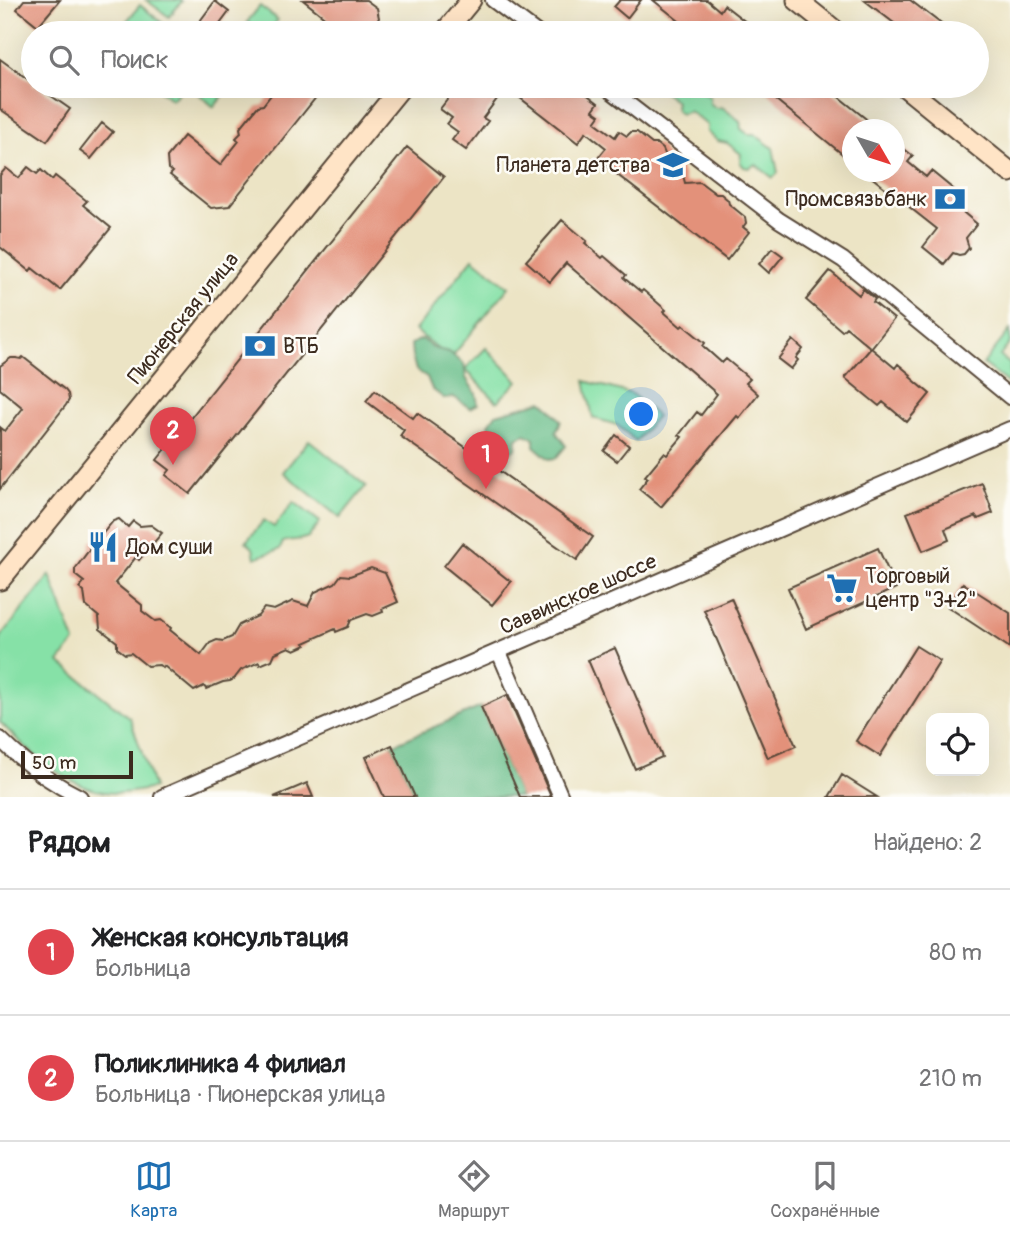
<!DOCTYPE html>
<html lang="ru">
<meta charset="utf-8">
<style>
:root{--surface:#fff;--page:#f2f2f2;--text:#202124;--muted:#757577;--line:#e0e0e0;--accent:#1f6fb2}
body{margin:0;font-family:Pangolin,sans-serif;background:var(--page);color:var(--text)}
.controls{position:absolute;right:21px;bottom:21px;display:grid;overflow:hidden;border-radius:14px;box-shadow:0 7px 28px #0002}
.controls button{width:63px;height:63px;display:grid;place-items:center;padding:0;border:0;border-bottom:2px solid var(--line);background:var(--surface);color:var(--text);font:35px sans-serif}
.compass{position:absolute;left:842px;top:119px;width:63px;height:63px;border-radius:50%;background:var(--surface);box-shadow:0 7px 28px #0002;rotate:129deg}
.scale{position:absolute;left:21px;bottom:18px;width:112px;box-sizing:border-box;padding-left:7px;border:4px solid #3b2a1e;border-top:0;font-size:19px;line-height:24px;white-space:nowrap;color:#3b2a1e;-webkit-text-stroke:5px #fdfcf7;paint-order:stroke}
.you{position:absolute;left:642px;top:415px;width:24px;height:24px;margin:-18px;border:5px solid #fff;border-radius:50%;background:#1a73e8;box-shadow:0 0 0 10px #1a73e833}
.badge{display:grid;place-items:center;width:46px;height:46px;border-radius:50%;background:var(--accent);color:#fff;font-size:23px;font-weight:700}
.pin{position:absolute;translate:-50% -58px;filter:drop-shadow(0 2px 4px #0008)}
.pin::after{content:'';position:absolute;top:37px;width:24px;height:21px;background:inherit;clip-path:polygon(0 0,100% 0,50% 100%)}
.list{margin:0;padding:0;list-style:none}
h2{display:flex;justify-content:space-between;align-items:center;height:91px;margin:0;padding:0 28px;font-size:30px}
h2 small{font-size:23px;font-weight:400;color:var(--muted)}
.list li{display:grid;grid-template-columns:46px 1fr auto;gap:21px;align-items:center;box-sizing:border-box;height:126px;padding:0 28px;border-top:2px solid var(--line)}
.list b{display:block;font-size:26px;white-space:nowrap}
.list p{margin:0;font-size:23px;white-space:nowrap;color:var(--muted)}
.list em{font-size:23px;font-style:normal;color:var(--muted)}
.icon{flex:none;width:38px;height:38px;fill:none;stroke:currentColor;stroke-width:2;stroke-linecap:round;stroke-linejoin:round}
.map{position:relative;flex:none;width:1010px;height:797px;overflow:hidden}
.search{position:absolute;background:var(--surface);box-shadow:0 7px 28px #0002;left:21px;right:21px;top:21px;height:77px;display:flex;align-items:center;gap:18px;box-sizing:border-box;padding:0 24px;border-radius:38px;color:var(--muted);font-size:26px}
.sheet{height:343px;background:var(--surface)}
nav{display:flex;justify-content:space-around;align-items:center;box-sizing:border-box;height:98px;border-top:2px solid var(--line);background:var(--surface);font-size:19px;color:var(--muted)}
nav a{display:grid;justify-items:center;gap:4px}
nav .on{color:var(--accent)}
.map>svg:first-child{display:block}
.green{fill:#86e1a7;stroke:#608662;stroke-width:2}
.forest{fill:#6cbf8c;stroke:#547455;stroke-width:2}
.building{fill:#e3917a}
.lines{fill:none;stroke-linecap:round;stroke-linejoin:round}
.street-casing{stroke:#564637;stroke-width:18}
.secondary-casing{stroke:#564637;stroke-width:23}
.street{stroke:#fff;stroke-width:14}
.secondary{stroke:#ffe4c6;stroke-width:19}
.labels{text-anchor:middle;stroke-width:5;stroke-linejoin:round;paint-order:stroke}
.poi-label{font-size:21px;fill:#3b2a1e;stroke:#fdfcf7;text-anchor:start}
.street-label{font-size:21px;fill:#3b2a1e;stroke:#fdfcf7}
</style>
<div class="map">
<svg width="1010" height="797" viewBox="0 0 1010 797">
<rect width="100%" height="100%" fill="#fdfcf7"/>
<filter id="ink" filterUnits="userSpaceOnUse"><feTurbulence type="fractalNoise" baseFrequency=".0143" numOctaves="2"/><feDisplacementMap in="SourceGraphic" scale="14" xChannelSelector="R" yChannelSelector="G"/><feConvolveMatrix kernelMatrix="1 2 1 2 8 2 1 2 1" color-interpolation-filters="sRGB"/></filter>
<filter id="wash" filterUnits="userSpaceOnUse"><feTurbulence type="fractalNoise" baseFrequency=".00686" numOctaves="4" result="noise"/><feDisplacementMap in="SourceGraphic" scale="28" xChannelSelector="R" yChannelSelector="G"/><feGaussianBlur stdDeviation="1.57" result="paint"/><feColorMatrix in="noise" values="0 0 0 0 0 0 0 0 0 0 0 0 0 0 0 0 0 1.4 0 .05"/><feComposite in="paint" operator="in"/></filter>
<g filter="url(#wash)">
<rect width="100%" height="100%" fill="#ece4c5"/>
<path class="green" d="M146 0H180L182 1 169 17Z
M140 5 171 30 169 33H117Z
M260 6 278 20 267 33H261L247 22Z
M154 86H184L172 100Z
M196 86H217L215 89 223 96 214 107 193 89Z
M663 86H695L710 97V103L716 108 722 107 740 121 741 129 748 134H754L773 148 778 173 773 178 755 164 750 168 744 167 740 162 741 154 727 143 718 141 707 132V125L689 111 682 114 677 112 675 107 676 101 660 89Z
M473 258 509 287 450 359 415 330Z
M1010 330V343L1000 356 1010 364V385L983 364Z
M486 348 518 381 497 402 465 369Z
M585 381 632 394 657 416 636 441 617 425 593 418Z
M309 440 366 486 340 518 283 472Z
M294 502 320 522C316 527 312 534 308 537 300 541 291 539 283 542L280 549 255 558 253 548 246 542 264 520 274 527Z
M50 575 75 642 59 662 130 718 154 788C138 791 121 795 104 792 64 785 28 751 0 722V638Z"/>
<path class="forest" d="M422 339 433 348 449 352 464 364 466 378 476 394 478 404 470 408 454 397 445 399 432 389 427 377 416 370 412 356 411 344Z
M542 401 549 407 561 421 556 432 566 446 556 458 549 459 534 446V438L525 434 517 438 516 449 511 451 491 437 489 424 496 414Z
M481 707 520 797H415L392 745Z"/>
<g id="blocks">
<path class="building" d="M24 0H60L38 26 17 9Z
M303 0H366L377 8 379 18 367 33H326L333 24Z
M620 0H641L627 18 614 7Z
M653 0H707L720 11 724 5 760 33H694Z
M864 0H910L953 33H907Z
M215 1 229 12 214 32 200 21Z
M0 59 33 83V86H37L70 109 47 141 0 109Z
M278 86H325L229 206 211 208 170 175 173 172 168 169 167 157 184 136 220 165 239 141 236 138 241 133 240 128 258 106 263 105Z
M458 86H576L598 103 593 110 600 115 595 122 615 137 619 131 627 136 631 132H637L652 144H657L663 149 665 154 681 167 685 183 700 182 716 194H721L728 200 729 204 745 217 746 223 743 227 749 232 727 260 597 159 606 148 586 132 578 143 506 87 483 118 488 121 466 150 452 140 458 132 447 124 452 118 440 109Z
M759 86H825L880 130H852V162Z
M102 123 113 132 91 159 80 151Z
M894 141 913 156 908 162 926 177 931 171 964 198 957 207 977 224 966 238 969 248 964 254 959 255 953 253 944 264 923 247 937 229 865 172H894Z
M407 147 444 177 190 494 166 475 170 470 157 460Z
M28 167 37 174 41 170 52 180 55 176 87 201 83 205 111 228 60 290 32 268 30 271 0 247V175L6 168 19 178Z
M562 220 587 241 585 243 602 258 604 256 626 275 624 278 641 292 643 290 666 310 664 312 681 327 683 325 705 343 703 346 722 363 726 359 750 379 746 383 758 394 739 418 737 416 661 507 639 489 648 478 645 476 664 453 667 455 682 437 679 435 697 412 701 415 717 394 566 263 550 282 526 261Z
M772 248 783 256 769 273 759 264Z
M830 271 859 295 863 289 875 299 873 302 894 319 871 348 846 327 842 331 806 300Z
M793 340 803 349 796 358 798 360 791 369 778 359Z
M871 348 895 368 898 364 911 375 910 377 930 394 907 422 883 402 879 406 845 378Z
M23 357 65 390 68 394 69 400 66 405 0 489V427L5 431 23 408 0 389V366L11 358H16L21 359Z
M375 390 413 418 417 413 593 537 577 560 400 436 404 430 366 401Z
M616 435 629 446 617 461 604 451Z
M982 483 993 513 978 519 976 516 945 529 949 540 923 551 907 513Z
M119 519 128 527 133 521 140 526 151 525 162 533 139 560 136 557 115 583 142 605V611L155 621 161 620 171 628 170 630 201 655 210 643 217 640 223 641 232 637 239 625 258 616 264 608 274 610 293 601 308 606 315 592 335 583 341 575 350 576 371 568 385 573 398 602 382 609 383 612 373 616 367 614 351 620 348 627 336 632 335 629 304 643 306 645 295 650 289 647 275 653 272 660 260 665 259 662 241 670 234 679 230 681 223 682 206 689 204 686 194 691 164 666 163 668 159 665 147 666 131 653 125 654 117 648V642L100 629 99 617 86 606 84 592 79 588 84 582 75 575V569L89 550 91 541 99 538 113 521Z
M462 543 511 582 492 605 444 566Z
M878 548 896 588 806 629 788 588Z
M963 583 1010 613V648L948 607Z
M731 598 796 746 768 758 704 610Z
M916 646 940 661 880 756 856 741Z
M615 648 662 757 635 769 588 660Z
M507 695 551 797H520L481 707Z
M392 745 415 797H384L366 757Z
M842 775 877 797H829Z
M307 783 313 797H274Z"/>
</g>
</g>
<g filter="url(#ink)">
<use href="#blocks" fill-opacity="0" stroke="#564637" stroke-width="2"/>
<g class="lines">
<defs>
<path id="street" d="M493 0 537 33
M605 86 779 220 843 260 1010 397
M499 652 561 797
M0 739C24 763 49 782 80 797
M162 797 1010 429"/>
<path id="secondary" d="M797 0 838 33
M444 33 471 0
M904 86 1010 172
M0 580 402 86"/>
</defs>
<use href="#street" class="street-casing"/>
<use href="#secondary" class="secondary-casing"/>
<use href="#street" class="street"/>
<use href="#secondary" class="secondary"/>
</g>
</g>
<defs>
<symbol id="school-bare" viewBox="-9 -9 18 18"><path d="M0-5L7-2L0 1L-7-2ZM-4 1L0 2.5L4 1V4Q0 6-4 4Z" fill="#1f6fb2" stroke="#fdfcf7" stroke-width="2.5" paint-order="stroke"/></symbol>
<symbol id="bank-bare" viewBox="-9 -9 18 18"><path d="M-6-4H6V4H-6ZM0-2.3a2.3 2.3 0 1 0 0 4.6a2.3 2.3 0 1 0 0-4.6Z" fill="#1f6fb2" stroke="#fdfcf7" stroke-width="2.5" paint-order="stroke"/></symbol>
<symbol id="restaurant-bare" viewBox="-9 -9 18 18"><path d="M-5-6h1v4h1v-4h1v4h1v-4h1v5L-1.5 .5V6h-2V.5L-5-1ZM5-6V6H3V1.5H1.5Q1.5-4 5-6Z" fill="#1f6fb2" stroke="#fdfcf7" stroke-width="2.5" paint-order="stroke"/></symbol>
<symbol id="supermarket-bare" viewBox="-9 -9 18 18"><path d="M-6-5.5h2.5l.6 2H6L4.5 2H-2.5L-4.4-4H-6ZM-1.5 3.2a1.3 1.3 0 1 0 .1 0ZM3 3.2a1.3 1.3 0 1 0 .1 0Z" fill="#1f6fb2" stroke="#fdfcf7" stroke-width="2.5" paint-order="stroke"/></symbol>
</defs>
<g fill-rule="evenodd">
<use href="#school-bare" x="651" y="143" width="44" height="44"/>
<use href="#bank-bare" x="928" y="177" width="44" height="44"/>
<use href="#bank-bare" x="238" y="324" width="44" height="44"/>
<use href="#restaurant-bare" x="81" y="525" width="44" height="44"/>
<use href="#supermarket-bare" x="820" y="566" width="44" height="44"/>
</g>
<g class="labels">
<g class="poi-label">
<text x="650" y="172" text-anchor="end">Планета детства</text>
<text x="927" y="206" text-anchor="end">Промсвязьбанк</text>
<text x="283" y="353">ВТБ</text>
<text x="126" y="554">Дом суши</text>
<text x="865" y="583">Торговый<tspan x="865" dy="24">центр "3+2"</tspan></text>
</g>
<g class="street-label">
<text transform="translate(183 318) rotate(-51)" y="7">Пионерская улица</text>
<text transform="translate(578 594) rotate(-24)" y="7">Саввинское шоссе</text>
</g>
</g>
</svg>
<div class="controls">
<button><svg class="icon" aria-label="locate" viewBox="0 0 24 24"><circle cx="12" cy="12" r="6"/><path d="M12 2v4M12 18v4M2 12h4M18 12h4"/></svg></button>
</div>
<svg class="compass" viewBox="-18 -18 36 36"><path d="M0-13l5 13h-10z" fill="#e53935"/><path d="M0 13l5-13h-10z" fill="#757577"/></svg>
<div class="scale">50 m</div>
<div class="you"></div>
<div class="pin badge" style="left:486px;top:489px;background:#e0444e">1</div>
<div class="pin badge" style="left:173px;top:465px;background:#e0444e">2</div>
<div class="search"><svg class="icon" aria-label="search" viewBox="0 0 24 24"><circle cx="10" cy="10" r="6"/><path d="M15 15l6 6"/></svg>Поиск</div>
</div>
<section class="sheet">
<h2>Рядом<small>Найдено: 2</small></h2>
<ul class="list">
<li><span class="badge" style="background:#e0444e">1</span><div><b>Женская консультация</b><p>Больница</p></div><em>80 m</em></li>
<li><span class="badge" style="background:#e0444e">2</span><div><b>Поликлиника 4 филиал</b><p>Больница · Пионерская улица</p></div><em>210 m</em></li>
</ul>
</section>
<nav>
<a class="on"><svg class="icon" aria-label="map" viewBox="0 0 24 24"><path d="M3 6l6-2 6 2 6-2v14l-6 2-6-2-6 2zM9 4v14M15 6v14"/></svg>Карта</a>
<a><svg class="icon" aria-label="directions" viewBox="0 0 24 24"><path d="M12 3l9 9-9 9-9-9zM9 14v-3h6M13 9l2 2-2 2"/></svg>Маршрут</a>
<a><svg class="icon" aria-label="saved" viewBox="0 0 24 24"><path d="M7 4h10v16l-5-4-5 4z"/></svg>Сохранённые</a>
</nav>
